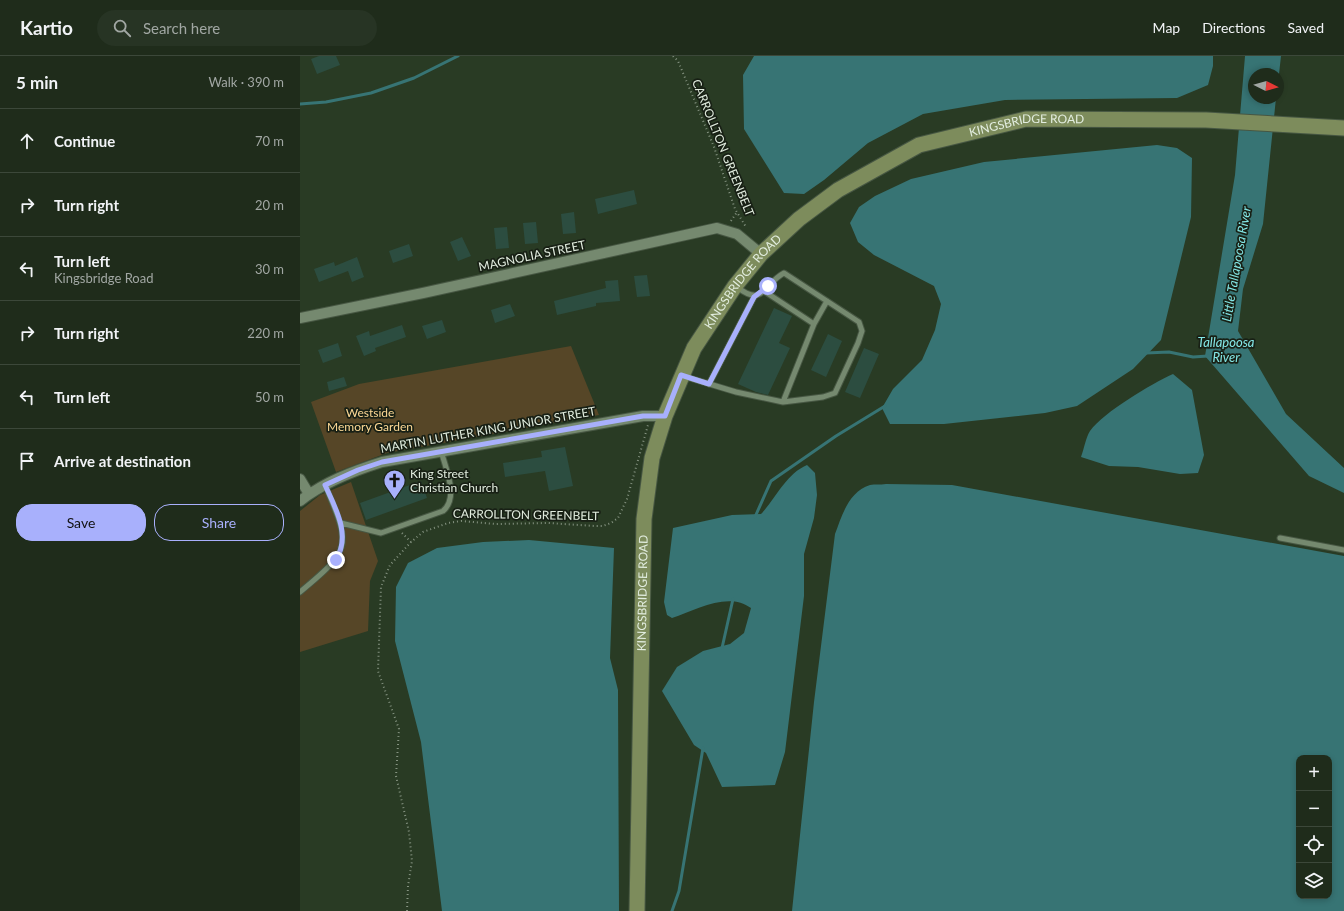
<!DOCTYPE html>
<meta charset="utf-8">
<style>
:root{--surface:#1f2c1b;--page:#273424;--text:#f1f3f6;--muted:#a1a7a3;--line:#3c483a;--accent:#a8b0fc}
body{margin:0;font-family:Lato,sans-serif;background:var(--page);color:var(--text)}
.controls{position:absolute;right:12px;bottom:12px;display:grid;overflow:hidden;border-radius:8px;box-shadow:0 2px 6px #0003}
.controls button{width:36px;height:36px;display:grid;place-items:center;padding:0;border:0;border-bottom:1px solid var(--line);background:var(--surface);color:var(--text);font:20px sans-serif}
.compass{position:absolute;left:948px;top:12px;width:36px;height:36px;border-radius:50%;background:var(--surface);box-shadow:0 2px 6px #0003;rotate:95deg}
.stop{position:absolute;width:12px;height:12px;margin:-9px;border:3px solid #a8b0fc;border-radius:50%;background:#fff}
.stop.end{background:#a8b0fc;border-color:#fff;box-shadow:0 1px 4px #0008}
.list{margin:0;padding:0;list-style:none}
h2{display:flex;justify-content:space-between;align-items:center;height:52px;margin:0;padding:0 16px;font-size:17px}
h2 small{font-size:13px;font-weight:400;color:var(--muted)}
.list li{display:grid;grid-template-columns:26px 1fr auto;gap:12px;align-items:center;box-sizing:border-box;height:64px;padding:0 16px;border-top:1px solid var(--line)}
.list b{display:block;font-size:15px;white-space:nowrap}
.list p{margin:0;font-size:13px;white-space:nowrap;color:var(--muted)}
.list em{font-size:13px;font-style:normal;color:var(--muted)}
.actions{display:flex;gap:8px;padding:12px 16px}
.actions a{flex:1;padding:9px 0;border:1px solid var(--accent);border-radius:16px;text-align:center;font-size:14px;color:var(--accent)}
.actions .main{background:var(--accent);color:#111}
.icon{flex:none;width:22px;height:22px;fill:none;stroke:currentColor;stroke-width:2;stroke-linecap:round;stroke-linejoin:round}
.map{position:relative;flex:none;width:1044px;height:855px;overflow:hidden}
header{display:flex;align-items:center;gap:24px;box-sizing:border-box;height:56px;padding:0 20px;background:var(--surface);border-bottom:1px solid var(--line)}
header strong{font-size:19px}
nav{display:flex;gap:22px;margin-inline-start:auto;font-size:14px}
.search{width:280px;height:36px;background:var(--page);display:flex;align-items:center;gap:10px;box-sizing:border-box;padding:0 14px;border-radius:22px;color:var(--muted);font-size:15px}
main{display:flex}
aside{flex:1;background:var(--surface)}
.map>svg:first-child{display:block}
.green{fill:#564627}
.water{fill:#377474;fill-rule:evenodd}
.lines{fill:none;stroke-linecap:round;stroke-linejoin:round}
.stream{stroke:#377474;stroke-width:3}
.building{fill:#2c4d40}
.lane-casing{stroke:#475743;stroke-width:7}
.street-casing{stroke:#475743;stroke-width:12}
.secondary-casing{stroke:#475743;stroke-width:17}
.path{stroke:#859381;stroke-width:2;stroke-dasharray:1 3;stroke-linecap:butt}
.lane{stroke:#75896f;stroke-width:5}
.street{stroke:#75896f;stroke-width:10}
.secondary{stroke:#7d8c5c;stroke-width:15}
.route{stroke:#a8b0fc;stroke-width:5}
.labels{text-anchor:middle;stroke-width:3.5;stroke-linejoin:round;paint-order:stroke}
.street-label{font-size:12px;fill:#e2eddf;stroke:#182015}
.park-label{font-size:12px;fill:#fcd895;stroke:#182015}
.poi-label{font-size:12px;fill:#e2eddf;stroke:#182015;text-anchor:start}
.water-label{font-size:13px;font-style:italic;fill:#84e7e6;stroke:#182015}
</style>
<header>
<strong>Kartio</strong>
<div class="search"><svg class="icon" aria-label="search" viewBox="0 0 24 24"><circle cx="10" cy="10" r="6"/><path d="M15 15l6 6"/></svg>Search here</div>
<nav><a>Map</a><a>Directions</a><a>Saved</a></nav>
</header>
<main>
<aside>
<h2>5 min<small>Walk · 390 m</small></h2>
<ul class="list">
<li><svg class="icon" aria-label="ahead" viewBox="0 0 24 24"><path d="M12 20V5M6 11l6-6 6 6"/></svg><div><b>Continue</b></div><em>70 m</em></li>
<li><svg class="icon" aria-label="right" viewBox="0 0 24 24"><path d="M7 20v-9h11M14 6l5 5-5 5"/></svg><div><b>Turn right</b></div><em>20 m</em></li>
<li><svg class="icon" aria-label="left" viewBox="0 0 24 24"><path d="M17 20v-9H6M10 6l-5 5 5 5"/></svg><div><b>Turn left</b><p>Kingsbridge Road</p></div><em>30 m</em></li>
<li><svg class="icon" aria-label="right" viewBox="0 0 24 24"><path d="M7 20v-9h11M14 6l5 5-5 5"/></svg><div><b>Turn right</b></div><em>220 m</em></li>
<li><svg class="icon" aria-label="left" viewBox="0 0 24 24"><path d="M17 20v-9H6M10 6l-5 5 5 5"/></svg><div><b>Turn left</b></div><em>50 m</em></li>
<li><svg class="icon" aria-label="arrive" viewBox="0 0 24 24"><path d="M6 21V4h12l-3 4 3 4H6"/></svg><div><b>Arrive at destination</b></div></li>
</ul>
<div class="actions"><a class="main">Save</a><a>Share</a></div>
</aside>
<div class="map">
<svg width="1044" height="855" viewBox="0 0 1044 855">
<rect width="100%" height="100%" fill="#293b24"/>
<path class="green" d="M271 290 299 359 87 397 36 416 11 346 59 328Z
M51 426 78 505 70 525 68 575 0 596V455L20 439Z"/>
<path class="water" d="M454 0H913V10L908 29 877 42 705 44 623 58 568 87 524 124 504 138 484 137 444 73 443 19Z
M945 0H981L978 27V18H954V42H976L963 168 943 233 938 275 986 358 1044 412V437L1009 420 905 300 935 119Z
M857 89 877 92 892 102 891 161 861 284 833 313 777 350 745 357 644 368H590L582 352 593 333 622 304 635 274 641 248 634 230 574 199 558 186 550 167 559 151 575 140 611 123 684 106Z
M873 318 892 334 904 399 898 417 880 418 838 411 809 410 781 401C784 393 786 381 790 375 804 356 851 328 873 318Z
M507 409 515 417 517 439 514 462 504 498V540L485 696 475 729 422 731 406 697 394 689 362 635 377 611 403 595 430 588 444 577 451 552C428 535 396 554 372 562L367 559 364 546 373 472 432 459 461 458C476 442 486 418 507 409Z
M586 428 652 429 1044 500V855H492L514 646 535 478C542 460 548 436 570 429 575 428 580 429 586 428ZM999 702H1029V840H999Z
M229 484 314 492 310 602 318 634 319 855H142L121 686 95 585 96 531 108 507 137 492 183 486Z"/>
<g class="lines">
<path class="stream" d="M0 48 26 46 71 37 114 22 158 0
M846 297 869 296 893 301 908 300
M455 461 471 425 536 380 585 350
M422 592 433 543
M372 855 379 835 403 692"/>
</g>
<path class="building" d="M19 0H36L40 9 17 18 11 3Z
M334 134 337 148 298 158 295 143Z
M274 156 276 177 263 178 261 158Z
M236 166 238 187 225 188 223 167Z
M207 171 209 192 196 193 194 172Z
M162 181 171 200 158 205 150 186Z
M109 188 113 200 93 207 89 195Z
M57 201 64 221 52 226 48 215 19 226 14 213 34 206 35 210Z
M347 219 350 240 337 241 334 220Z
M318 224 320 245 296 247V250L257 259 254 245 306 232 305 225Z
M210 248 215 260 195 267 191 254Z
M474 252 492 260 479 287 490 292 468 339 456 336 438 328Z
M142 264 146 276 127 283 122 270Z
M102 269 106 281 75 292 76 295 64 300 56 280 69 275 70 280Z
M528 278 542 285 526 321 511 314Z
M38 287 42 300 23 307 18 294Z
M564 292 579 298 560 342 545 336Z
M44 321 47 330 29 335 27 326Z
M265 391 273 430 249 435 245 415 205 421 203 407 242 401 241 395Z
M121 425 127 442 66 464 60 447Z"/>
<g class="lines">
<defs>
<path id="lane" d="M464 235 514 268 483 346
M514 268 527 245
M383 320 436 336 483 346 523 341 535 337 558 287 562 275 559 266 484 217C463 228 464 252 437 231
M409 328 454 241
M41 467 81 477 143 455C159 442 146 413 141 395
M980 482 1044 494
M0 536C52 493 51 490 25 429"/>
<path id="street" d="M0 262 123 237 417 172 437 178 461 198
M0 423 9 438
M0 445C24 426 53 415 82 406L343 360H365"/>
<g id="secondary">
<path id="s1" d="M337 855 344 463 352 402 365 360 394 292 435 230 461 198 499 163 538 134 619 89 726 63 906 64 1044 72"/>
</g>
</defs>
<use href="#lane" class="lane-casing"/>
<use href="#street" class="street-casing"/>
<use href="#secondary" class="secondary-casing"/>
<path class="path" d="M373 0 378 5 414 91 435 153 446 171
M431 165 437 156
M102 477 111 486
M107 855 108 830 112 805 109 776 96 720 99 673 78 615 81 531 90 509 111 486 123 476 148 467 161 465 196 468 248 467 295 470H303L311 467 318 462 327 443 348 369"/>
<use href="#lane" class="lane"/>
<use href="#street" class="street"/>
<use href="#secondary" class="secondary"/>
</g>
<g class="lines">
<path class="route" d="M36 504C51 479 36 453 25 429L58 414 82 406 343 360H365L381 319 409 328 454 241 468 230"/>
</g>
<defs>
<symbol id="church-pin" viewBox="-11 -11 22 30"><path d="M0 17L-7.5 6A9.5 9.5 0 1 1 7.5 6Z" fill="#a8b0fc" stroke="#182015"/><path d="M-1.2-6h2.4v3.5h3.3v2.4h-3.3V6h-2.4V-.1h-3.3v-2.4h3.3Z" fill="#111"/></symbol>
</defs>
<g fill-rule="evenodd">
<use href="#church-pin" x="82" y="412" width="25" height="34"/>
</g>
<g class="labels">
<g class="street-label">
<text dy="4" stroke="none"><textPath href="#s1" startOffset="990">KINGSBRIDGE ROAD</textPath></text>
<text transform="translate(423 92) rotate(68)" y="4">CARROLLTON GREENBELT</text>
<text transform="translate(232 200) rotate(-12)" y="4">MAGNOLIA STREET</text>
<text dy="4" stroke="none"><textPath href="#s1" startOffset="654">KINGSBRIDGE ROAD</textPath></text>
<text transform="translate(188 374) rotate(-10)" y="4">MARTIN LUTHER KING JUNIOR STREET</text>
<text transform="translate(226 459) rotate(1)" y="4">CARROLLTON GREENBELT</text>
<text dy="4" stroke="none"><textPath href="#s1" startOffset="318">KINGSBRIDGE ROAD</textPath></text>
</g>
<g class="park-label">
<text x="70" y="361">Westside<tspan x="70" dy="14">Memory Garden</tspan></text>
</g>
<g class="poi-label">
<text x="110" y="422">King Street<tspan x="110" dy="14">Christian Church</tspan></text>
</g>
<g class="water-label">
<text transform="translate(936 208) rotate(-80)" y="5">Little Tallapoosa River</text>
<text x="926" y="291">Tallapoosa<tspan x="926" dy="15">River</tspan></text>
</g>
</g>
</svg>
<div class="controls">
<button>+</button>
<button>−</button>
<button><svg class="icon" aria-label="locate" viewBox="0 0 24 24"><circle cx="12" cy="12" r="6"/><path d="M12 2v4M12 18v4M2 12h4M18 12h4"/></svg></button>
<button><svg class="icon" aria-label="layers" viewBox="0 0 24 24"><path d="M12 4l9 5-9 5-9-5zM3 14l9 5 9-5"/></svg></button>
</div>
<svg class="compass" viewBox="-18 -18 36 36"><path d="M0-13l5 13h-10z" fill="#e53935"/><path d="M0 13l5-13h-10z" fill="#a1a7a3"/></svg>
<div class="stop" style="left:468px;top:230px"></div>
<div class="stop end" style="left:36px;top:504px"></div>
</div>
</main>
